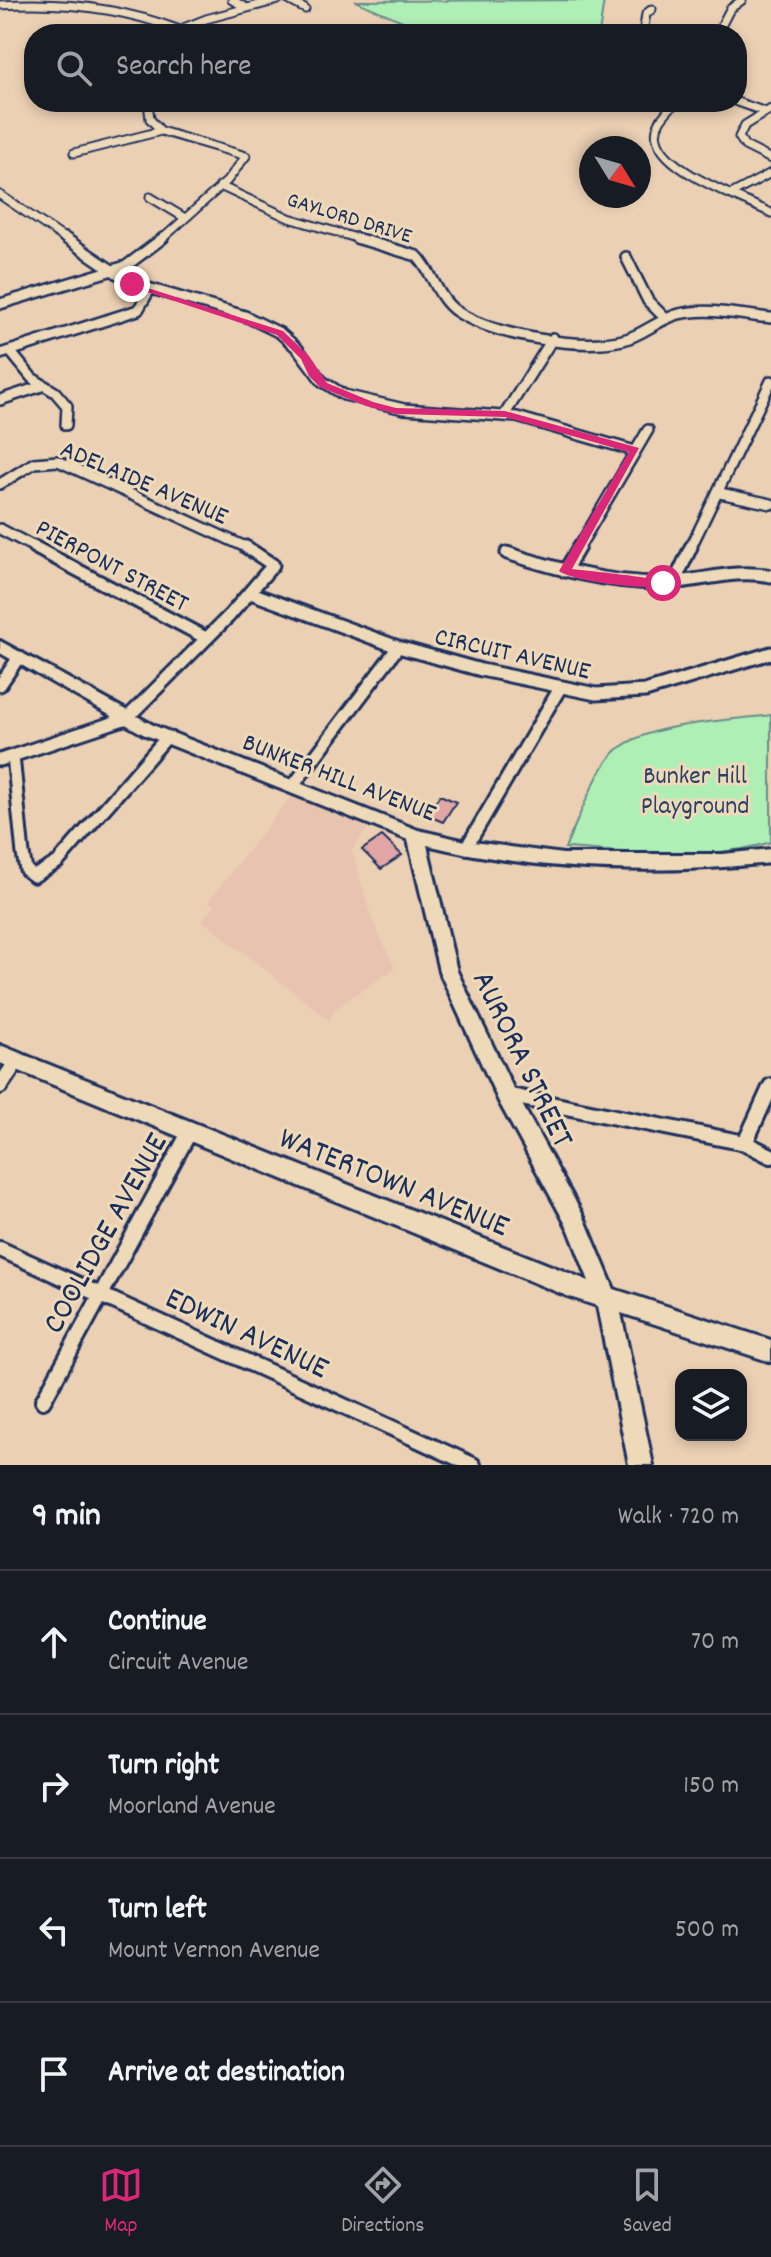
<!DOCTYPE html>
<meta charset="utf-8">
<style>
:root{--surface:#171b24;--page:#20242c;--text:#f1f3f6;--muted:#9ea1a6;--line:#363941;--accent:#db2777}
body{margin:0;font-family:Dekko,sans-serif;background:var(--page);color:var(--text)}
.controls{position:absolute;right:24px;bottom:24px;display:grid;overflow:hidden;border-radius:16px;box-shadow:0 4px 12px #0003}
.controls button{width:72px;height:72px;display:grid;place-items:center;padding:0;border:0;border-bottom:2px solid var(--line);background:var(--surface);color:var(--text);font:40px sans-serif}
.compass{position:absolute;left:579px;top:136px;width:72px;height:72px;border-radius:50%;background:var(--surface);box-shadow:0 4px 12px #0003;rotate:127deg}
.stop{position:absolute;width:24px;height:24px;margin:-18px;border:6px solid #db2777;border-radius:50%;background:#fff}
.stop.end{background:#db2777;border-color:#fff;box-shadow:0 2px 8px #0008}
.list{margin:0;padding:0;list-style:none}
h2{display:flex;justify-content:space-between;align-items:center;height:104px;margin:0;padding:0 32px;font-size:34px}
h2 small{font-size:26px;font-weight:400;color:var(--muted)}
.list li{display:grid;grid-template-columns:52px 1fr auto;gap:24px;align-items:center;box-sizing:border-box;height:144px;padding:0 32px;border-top:2px solid var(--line)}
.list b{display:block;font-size:30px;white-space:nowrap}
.list p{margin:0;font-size:26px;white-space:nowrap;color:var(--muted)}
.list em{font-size:26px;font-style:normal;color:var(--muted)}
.icon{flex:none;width:44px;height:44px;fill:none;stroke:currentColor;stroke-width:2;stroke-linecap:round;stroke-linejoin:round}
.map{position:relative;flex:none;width:771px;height:1465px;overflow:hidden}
.search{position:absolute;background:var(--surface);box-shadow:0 4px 12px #0003;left:24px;right:24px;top:24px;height:88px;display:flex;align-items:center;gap:20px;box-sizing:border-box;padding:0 28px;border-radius:32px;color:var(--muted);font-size:30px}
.sheet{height:680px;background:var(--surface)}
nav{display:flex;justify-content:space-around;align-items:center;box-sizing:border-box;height:112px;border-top:2px solid var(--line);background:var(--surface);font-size:22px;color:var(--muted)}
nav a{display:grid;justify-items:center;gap:4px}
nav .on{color:var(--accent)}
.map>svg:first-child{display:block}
.built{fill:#e8c3b0}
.green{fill:#afeeb5;stroke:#658e8a;stroke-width:2}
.building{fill:#e1a6a5;stroke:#1b2f5e;stroke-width:2}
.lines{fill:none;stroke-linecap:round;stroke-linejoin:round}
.minor-far3-casing{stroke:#1b2f5e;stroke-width:11}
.minor-far2-casing{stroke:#1b2f5e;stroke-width:14}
.minor-far1-casing{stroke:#1b2f5e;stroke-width:17}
.minor-casing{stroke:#1b2f5e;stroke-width:20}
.secondary-casing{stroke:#1b2f5e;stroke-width:6}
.minor-far3{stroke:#eedab8;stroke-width:7}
.minor-far2{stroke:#eedab8;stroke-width:9}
.minor-far1{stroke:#eedab8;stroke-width:11}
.minor{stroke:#eedab8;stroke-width:14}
.secondary{fill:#eedab8;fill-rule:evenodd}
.route{fill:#db2777}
.labels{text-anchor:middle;stroke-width:6;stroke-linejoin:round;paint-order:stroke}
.far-street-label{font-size:22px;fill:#1b2f5e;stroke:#eedab8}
.street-label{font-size:26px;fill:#1b2f5e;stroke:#eedab8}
.park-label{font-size:26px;fill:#2a4267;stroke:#eedab8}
.near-street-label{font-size:32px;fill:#1b2f5e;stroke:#eedab8}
</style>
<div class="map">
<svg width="771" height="1465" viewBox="0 0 771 1465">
<rect width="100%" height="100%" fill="#ebd0b4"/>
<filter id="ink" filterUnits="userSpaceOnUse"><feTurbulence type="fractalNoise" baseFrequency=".0125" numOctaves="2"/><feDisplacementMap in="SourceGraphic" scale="16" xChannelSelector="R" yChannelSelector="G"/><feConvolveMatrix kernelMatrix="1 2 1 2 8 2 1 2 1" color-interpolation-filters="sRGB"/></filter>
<g filter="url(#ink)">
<path class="built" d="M292 795 370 825 352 850 372 919 395 968 335 1009 329 1020 202 920 214 905 207 903Z"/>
<path class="green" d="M604 0 599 34H411L412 25 355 1Z
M771 715V842C706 862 632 852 565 848 578 821 593 777 612 755 641 722 728 721 771 715Z"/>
<path class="building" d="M440 795 456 802 443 822 426 815Z
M382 836 402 855 381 869 362 850Z"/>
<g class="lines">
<defs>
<path id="minor-far3" d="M232 0 247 8
M288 0 305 9
M0 5C62 1 119 7 177 29
M168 34 206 19 278 0
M643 34 646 14 652 9
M717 34 730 9 742 0
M148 102 150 119 161 131
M676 102C667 112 653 124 657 139 664 172 744 199 771 213
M737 102 766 112
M771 109 745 125 739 137 745 146 771 159
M74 153 161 131 246 156 227 181 161 240
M220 186 289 218 363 240
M733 193 771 173
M0 195 67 240
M150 197 185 218"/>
<path id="minor-far2" d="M65 238 131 283 245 316 280 333 298 349 322 381 344 395 404 409 517 417 635 451
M356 238 417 256C433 272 437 298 456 311 494 336 579 350 623 340 643 335 659 319 679 314 709 307 741 315 771 318
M626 257 648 301 666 319
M0 304 126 266 163 238
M10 351 32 378 55 392 67 406 66 425
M0 354 138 310 149 291
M0 400 42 386
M505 414 553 338
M0 484 34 463 58 461 250 549
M720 493 771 504
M0 529 38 549
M578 549 648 430
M690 549 771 381"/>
<path id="minor-far1" d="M34 547 206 638
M507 553C556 569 607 583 660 583 698 583 732 568 771 576
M565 571 579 547
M675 581 691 547
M251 593 398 647 481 670 596 694 645 691 771 653
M0 685 19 657
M13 756 23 854 26 870 34 876 58 862 167 737
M0 760 127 718 230 615 273 565 246 547
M293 786 398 647
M466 848 560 688"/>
<path id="minor" d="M0 1086 17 1061
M506 1095 745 1143 771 1156
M745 1143 771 1086
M0 1249 473 1465
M43 1401 190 1131"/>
<path id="secondary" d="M0 641 155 726 418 830 466 841 563 854H723L771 849V863C657 875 538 872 427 845L457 971 513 1088 584 1217 614 1289 771 1340V1362L621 1313 653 1465H629L597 1306 567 1296 0 1063V1045L589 1281 569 1230 499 1102 439 971 408 840 143 734 0 653Z"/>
</defs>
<use href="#minor-far3" class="minor-far3-casing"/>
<use href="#minor-far2" class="minor-far2-casing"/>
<use href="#minor-far1" class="minor-far1-casing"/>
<use href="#minor" class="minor-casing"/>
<use href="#secondary" class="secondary-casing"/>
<use href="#minor-far3" class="minor-far3"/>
<use href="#minor-far2" class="minor-far2"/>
<use href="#minor-far1" class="minor-far1"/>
<use href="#minor" class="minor"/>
<use href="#secondary" class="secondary"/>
</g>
</g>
<path class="route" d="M129 282 283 331 309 356 327 383 373 402 396 408 505 411 639 448 572 569C588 571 663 578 669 583 656 593 572 581 559 571L629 452 505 417 396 414 366 406 320 387 309 376 301 359 277 335 129 286Z"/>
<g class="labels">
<g class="far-street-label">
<text transform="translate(350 216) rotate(17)" y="8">GAYLORD DRIVE</text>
</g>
<g class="street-label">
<text transform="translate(145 481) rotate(23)" y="9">ADELAIDE AVENUE</text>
<text transform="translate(113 564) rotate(28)" y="9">PIERPONT STREET</text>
<text transform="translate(513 652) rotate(13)" y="9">CIRCUIT AVENUE</text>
<text transform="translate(340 776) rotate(21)" y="9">BUNKER HILL AVENUE</text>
</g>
<g class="park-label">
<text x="695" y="783">Bunker Hill<tspan x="695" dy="30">Playground</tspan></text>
</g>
<g class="near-street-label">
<text transform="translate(525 1058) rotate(64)" y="11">AURORA STREET</text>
<text transform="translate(395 1180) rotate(22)" y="11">WATERTOWN AVENUE</text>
<text transform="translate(103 1232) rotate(-61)" y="11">COOLIDGE AVENUE</text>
<text transform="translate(248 1331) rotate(25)" y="11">EDWIN AVENUE</text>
</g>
</g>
</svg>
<div class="controls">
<button><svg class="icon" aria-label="layers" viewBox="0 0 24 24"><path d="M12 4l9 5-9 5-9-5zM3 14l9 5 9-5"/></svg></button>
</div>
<svg class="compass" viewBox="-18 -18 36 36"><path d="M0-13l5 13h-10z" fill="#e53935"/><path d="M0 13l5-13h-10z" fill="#9ea1a6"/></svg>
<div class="stop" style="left:663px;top:583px"></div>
<div class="stop end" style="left:132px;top:284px"></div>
<div class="search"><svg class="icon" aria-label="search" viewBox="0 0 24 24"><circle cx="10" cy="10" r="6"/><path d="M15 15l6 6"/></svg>Search here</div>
</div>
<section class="sheet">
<h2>9 min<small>Walk · 720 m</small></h2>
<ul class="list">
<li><svg class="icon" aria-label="ahead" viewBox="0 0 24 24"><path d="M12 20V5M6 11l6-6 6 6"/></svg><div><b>Continue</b><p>Circuit Avenue</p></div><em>70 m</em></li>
<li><svg class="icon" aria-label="right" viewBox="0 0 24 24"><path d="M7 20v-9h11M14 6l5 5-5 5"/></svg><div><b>Turn right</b><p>Moorland Avenue</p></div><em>150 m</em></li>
<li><svg class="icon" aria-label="left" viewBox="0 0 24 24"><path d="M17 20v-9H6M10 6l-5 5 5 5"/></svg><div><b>Turn left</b><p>Mount Vernon Avenue</p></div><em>500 m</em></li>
<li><svg class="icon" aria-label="arrive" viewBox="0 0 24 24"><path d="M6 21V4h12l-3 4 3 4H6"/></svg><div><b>Arrive at destination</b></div></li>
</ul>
</section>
<nav>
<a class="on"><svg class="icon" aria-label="map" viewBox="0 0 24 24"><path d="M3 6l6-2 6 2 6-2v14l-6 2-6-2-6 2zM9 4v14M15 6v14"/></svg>Map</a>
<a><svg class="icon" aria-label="directions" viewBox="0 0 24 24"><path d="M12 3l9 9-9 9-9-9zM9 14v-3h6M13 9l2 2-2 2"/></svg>Directions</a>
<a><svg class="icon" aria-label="saved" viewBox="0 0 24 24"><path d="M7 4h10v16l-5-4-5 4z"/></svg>Saved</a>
</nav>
